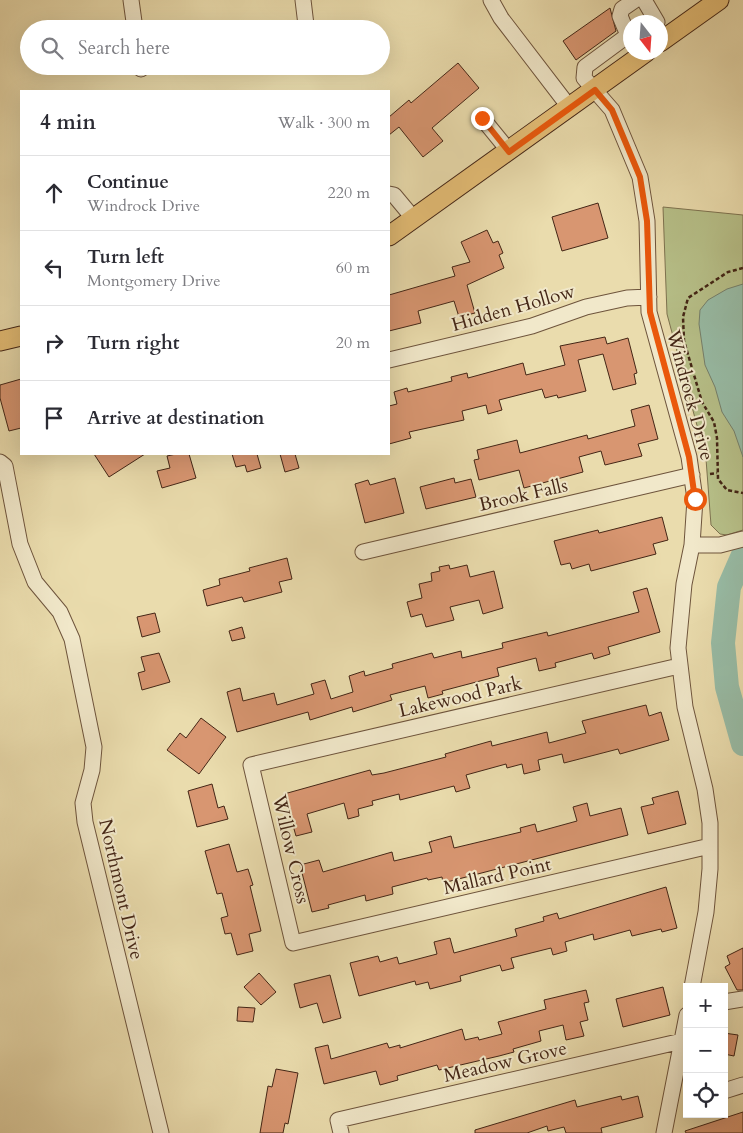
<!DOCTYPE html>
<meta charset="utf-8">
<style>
:root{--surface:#fff;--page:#f2f2f3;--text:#2b2b33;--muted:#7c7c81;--line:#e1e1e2}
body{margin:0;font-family:Cardo,serif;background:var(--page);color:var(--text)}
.controls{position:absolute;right:15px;bottom:15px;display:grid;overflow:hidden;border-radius:0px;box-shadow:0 5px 20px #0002}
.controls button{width:45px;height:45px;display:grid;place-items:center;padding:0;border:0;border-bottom:1px solid var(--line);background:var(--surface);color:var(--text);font:25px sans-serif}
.compass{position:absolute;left:623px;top:15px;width:45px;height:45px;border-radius:50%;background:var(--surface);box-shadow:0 5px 20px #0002;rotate:163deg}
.stop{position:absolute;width:15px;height:15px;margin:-11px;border:4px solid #ea580c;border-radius:50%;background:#fff}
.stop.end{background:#ea580c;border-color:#fff;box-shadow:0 1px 5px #0008}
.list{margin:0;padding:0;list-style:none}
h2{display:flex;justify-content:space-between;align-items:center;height:65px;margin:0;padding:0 20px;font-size:21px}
h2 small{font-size:16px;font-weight:400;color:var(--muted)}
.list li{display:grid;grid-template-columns:32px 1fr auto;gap:15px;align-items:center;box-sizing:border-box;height:75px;padding:0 20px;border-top:1px solid var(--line)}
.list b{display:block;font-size:19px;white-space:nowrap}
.list p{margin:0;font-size:16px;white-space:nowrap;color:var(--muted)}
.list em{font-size:16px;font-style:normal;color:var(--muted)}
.icon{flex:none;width:28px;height:28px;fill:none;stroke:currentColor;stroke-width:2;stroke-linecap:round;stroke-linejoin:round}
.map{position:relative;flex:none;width:743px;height:1133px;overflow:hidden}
.search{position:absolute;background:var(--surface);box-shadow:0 5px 20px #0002;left:20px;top:20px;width:370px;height:55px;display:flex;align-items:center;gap:12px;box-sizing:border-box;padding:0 18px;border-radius:28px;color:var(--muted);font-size:19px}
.panel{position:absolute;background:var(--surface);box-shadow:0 5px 20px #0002;left:20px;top:90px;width:370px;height:365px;border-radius:0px}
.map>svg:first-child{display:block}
.green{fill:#b7c089;stroke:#7e7350}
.water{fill:#98bca6;stroke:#76806c}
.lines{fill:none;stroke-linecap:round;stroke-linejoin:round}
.river{stroke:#98bca6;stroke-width:24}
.building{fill:#d89671;stroke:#442616}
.minor-casing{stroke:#6e543c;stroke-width:17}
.major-casing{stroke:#442616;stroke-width:21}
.path{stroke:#442616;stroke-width:2.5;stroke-dasharray:4 2.5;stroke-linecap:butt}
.minor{stroke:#f1e8ca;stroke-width:15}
.major{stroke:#e5be76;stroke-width:19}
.route{stroke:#ea580c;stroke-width:6}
.labels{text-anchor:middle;stroke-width:4;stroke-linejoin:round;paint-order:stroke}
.street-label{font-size:19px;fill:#442616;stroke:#f1e8ca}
</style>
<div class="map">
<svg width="743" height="1133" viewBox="0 0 743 1133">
<rect width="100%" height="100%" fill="#eadcad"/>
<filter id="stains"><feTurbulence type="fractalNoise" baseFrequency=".004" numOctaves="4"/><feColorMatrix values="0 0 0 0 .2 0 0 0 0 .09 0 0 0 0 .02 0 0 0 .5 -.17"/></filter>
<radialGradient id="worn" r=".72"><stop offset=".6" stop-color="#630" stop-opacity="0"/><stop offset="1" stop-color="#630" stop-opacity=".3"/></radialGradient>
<path class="green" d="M663 207 743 215V530L727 535 720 534 711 525 706 459 667 314Z"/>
<path class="water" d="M743 284V457L734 431 722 412 715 387 705 365 699 324 700 310 708 300 727 289Z"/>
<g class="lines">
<path class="river" d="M743 555 729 587 723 643 727 687 743 744"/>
</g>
<path class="building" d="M610 8 616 31 576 60 563 41Z
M458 63 479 88 432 128 443 141 423 157 399 127 389 135V117L409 100 411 103Z
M598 203 608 238 562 251 552 217Z
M487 230 493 243 498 241 503 253 499 255 504 268 467 285 475 313 459 317 454 301 418 311 421 323 389 331V295L455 276 452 267 470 262 461 242Z
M605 337 607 344 628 338 637 373 634 374 636 384 613 390 603 354 578 360 586 391 558 398 557 395 545 398 542 389 499 400 502 410 488 414 486 405 462 411 464 420 409 432 411 438 389 444V406L397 404 394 392 407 388 408 392 452 381 451 377 467 373 468 378 523 363 526 375 565 365 560 346Z
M21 379V428L9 431 0 398V385Z
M649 405 658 439 638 444 642 456 605 465 601 451 579 457 583 472 524 488 519 470 479 480 474 460 479 459 477 450 517 440 520 453 587 435 588 439 635 426 631 410Z
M94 454H145L109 477Z
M176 454H189L196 478 162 488 157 471 170 468 167 456Z
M232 454H257L261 468 247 472 245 465 236 467Z
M280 454H295L299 468 285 472Z
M395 478 404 513 365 523 355 484 368 480 370 485Z
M454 478 455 483 471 479 476 497 426 509 420 487Z
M662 517 668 540 653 544 656 554 591 571 589 564 572 569 570 563 561 565 554 541 598 530 599 533Z
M287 558 292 579 279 582 282 592 244 602 242 597 207 606 203 590 220 585 219 579 250 571 249 568Z
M449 565 450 569 467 565 470 577 494 571 503 608 483 614 479 600 450 607 454 620 426 627 422 614 411 617 407 602 422 598 419 584 432 581 431 573 440 571 439 567Z
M647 588 660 632 608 647 610 654 594 659 592 653 555 663 556 667 539 671 536 658 497 668 499 676 442 691 443 694 428 698 425 686 390 695 392 700 353 712 352 707 310 720 308 712 237 732 227 692 240 688 243 701 274 693 277 705 314 694 311 684 325 680 331 699 353 692 349 676 364 671 365 676 393 668 392 664 432 653 434 658 461 651 462 658 503 648 502 643 547 632 548 636 639 612 633 592Z
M155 613 160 632 142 637 137 617Z
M242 627 245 638 232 641 229 631Z
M159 653 170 682 142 690 138 673 145 671 141 657Z
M646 705 649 716 661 712 669 740 620 754 618 749 564 763 562 754 538 760 540 770 524 774 522 764 507 768 506 764 466 775 470 788 456 792 454 786 400 800 399 794 372 801 373 805 358 809 359 816 348 819 344 803 307 814 312 832 296 836 284 794 370 770 372 775 384 773 446 757 445 754 491 741 492 746 547 732 549 743 586 733 582 721Z
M201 718 226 737 199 774 167 750 180 733 186 738Z
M212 784 218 808 224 806 228 819 197 827 188 791Z
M678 791 686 824 648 834 641 807 654 804 652 798Z
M587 803 590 816 621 808 628 835 443 883 442 877 428 880 427 878 392 887 393 894 366 901 365 895 328 905 329 908 312 912 300 865 319 860 323 872 392 852 394 861 432 852 429 842 451 836 454 848 521 832 520 828 535 824 537 832 577 821 573 807Z
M229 844 237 872 248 869 253 885 250 886 261 931 249 934 253 951 237 955 231 933 225 934 221 918 228 916 222 893 217 894 205 851Z
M666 887 677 928 662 932 661 929 632 936 630 930 594 940 593 934 565 942 567 951 553 955 551 948 511 958 514 968 502 971 500 965 460 976 461 981 430 989 428 982 416 985 415 981 359 996 350 963 378 956 380 962 397 957 399 964 437 954 434 942 450 938 454 953 517 936 515 929 544 921 543 917 557 913 559 919Z
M743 948V990H737L725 967 730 964 727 956Z
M259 973 276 992 261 1005 244 987Z
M330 975 341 1018 323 1023 317 1003 300 1008 294 984Z
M663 987 670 1015 623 1027 616 999Z
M586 990 589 1002 584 1003 588 1020 580 1022 584 1036 566 1040 563 1025 539 1031 541 1041 513 1049 514 1052 499 1056 439 1070 437 1065 397 1076 398 1080 380 1085 376 1071 324 1084 315 1048 328 1045 331 1059 387 1043 389 1048 400 1045V1048L462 1029 465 1040 478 1037 479 1040 502 1034 498 1022 546 1009 544 1000Z
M238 1007 255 1008 253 1022 237 1021Z
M724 1033 738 1035 734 1056 724 1054Z
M276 1069 298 1073 288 1124 285 1123 283 1133H260L268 1086 272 1087Z
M621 1096 622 1100 638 1096 643 1117 601 1128 602 1133H566L564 1127 548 1131 547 1126 527 1133H475V1130L575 1100 577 1107Z
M743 1112V1133H686L685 1131Z"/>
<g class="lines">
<defs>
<path id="minor" d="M131 0 135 29
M303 0 306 25
M491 0 501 18 570 108
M644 0 657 22
M627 36 585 67 584 78 612 110 640 177 647 221 649 312 689 457 695 499 692 545 684 584 678 648 685 707 705 789 710 823V869L706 912 692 987
M630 40 620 16 622 9 635 0
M141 66V69
M482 118 509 151
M389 194 394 195 414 219
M389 360 532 326 586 307 627 298 649 297
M0 462 5 466 20 544 35 582 60 612 72 639 94 747 92 770 83 803 85 822 161 1133
M692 545H720L743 539
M363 552 692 475
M679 666 251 765 293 943 710 846
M724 1002 743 999
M724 1091 743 1085
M341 1133 338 1120 682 1041
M664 1133 687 1015"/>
<path id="major" d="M660 42 719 0
M389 236 646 52
M0 341 21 336"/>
</defs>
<use href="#minor" class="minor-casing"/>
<use href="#major" class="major-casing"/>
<path class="path" d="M743 268 728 272 688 298 683 317 684 341 702 402 714 422 717 438 718 479 727 490 743 493
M710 474 717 473"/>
<use href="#minor" class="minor"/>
<use href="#major" class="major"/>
</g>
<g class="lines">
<path class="route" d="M482 118 509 152 595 90 612 110 640 177 647 221 650 312 689 457 695 499"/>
</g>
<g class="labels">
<g class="street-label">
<text transform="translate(513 307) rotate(-16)" y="7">Hidden Hollow</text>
<text transform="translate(691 395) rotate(75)" y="7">Windrock Drive</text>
<text transform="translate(523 494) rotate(-13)" y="7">Brook Falls</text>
<text transform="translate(460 696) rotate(-13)" y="7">Lakewood Park</text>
<text transform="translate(292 849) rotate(77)" y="7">Willow Cross</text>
<text transform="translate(497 875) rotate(-13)" y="7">Mallard Point</text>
<text transform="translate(122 889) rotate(77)" y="7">Northmont Drive</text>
<text transform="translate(505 1061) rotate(-13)" y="7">Meadow Grove</text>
</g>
</g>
<rect width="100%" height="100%" filter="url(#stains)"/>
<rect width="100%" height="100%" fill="url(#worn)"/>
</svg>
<div class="controls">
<button>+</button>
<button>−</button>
<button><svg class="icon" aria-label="locate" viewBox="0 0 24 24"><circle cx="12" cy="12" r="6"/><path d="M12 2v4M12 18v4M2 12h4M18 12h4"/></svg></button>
</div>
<svg class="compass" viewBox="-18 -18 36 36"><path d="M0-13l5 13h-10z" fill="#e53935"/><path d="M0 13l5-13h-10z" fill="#7c7c81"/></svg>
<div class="stop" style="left:695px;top:499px"></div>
<div class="stop end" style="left:482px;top:118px"></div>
<div class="search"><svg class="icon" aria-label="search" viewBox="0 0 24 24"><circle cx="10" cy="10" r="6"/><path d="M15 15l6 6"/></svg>Search here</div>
<section class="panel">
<h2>4 min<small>Walk · 300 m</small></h2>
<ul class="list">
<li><svg class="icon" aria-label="ahead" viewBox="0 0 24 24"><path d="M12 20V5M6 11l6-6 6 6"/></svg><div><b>Continue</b><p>Windrock Drive</p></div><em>220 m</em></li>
<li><svg class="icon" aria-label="left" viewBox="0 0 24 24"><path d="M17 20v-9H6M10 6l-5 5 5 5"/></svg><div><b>Turn left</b><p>Montgomery Drive</p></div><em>60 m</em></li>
<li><svg class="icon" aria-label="right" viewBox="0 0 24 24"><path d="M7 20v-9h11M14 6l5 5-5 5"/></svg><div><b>Turn right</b></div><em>20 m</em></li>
<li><svg class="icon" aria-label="arrive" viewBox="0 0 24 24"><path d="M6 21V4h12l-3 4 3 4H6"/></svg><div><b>Arrive at destination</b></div></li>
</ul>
</section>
</div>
